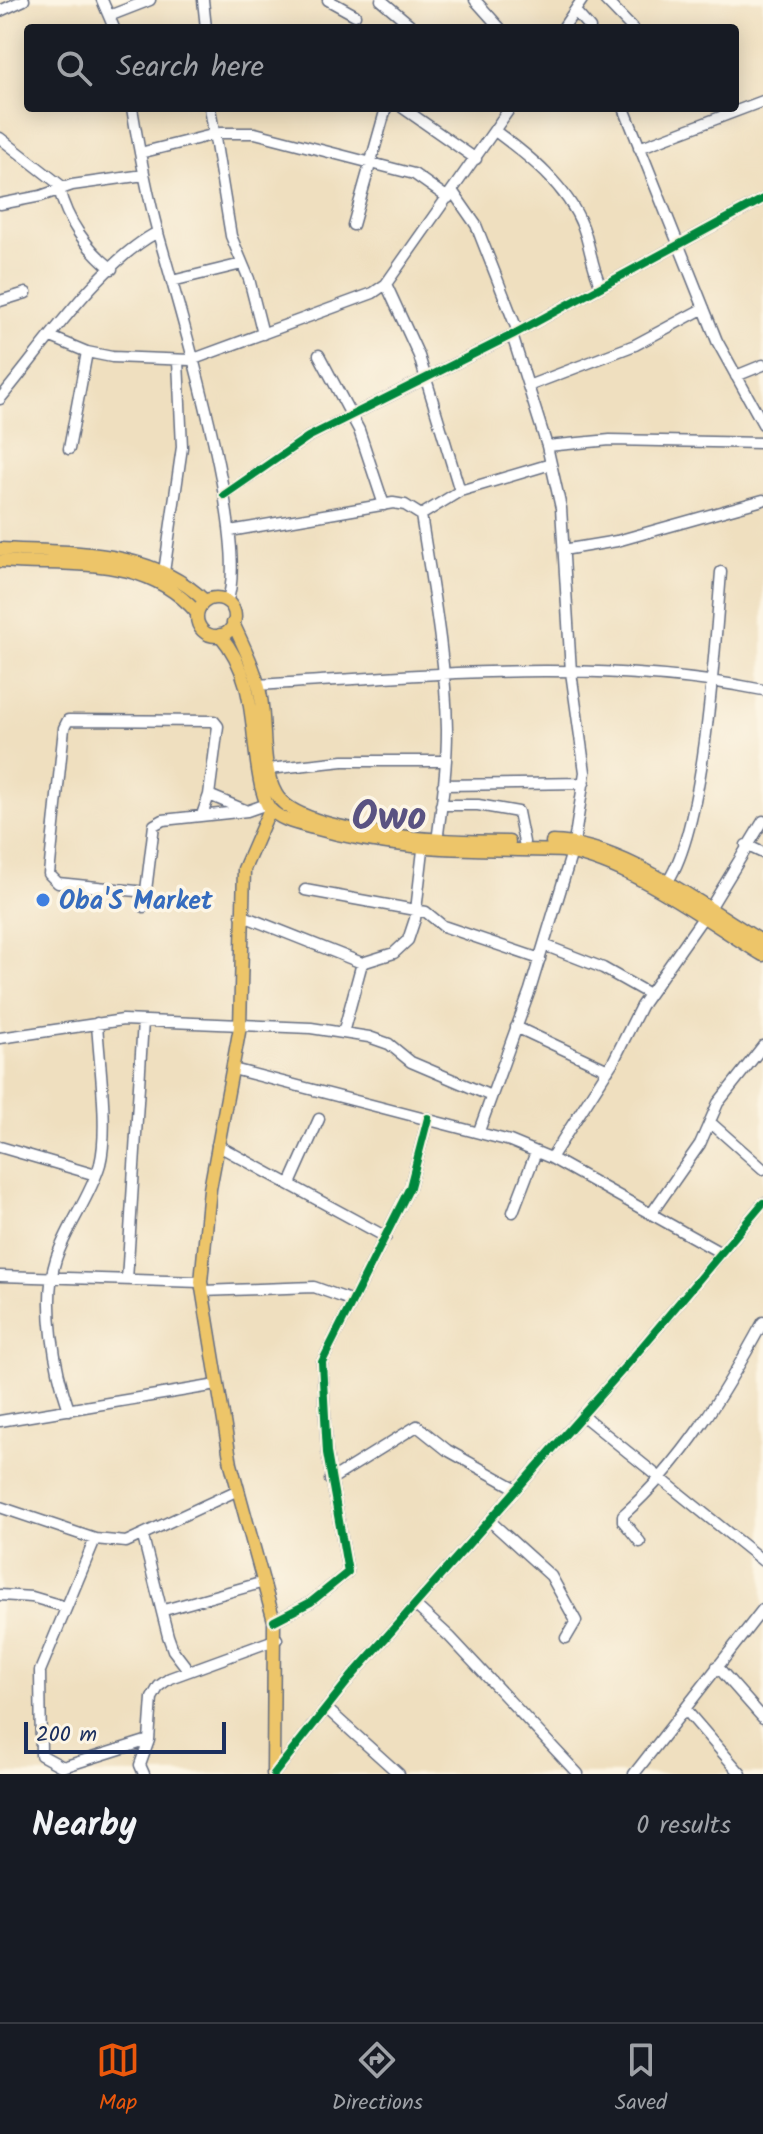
<!DOCTYPE html>
<style>
:root{--surface:#171b24;--page:#242831;--text:#f1f3f6;--muted:#9ea1a6;--line:#363941;--accent:#ea580c}
body{margin:0;font-family:Kalam,sans-serif;background:var(--page);color:var(--text)}
.scale{position:absolute;left:24px;bottom:20px;width:202px;box-sizing:border-box;padding-left:8px;border:4px solid #1b2f5e;border-top:0;font-size:22px;line-height:28px;white-space:nowrap;color:#1b2f5e;-webkit-text-stroke:6px #fcf5e5;paint-order:stroke}
.list{margin:0;padding:0;list-style:none}
h2{display:flex;justify-content:space-between;align-items:center;height:104px;margin:0;padding:0 32px;font-size:34px}
h2 small{font-size:26px;font-weight:400;color:var(--muted)}
.icon{flex:none;width:44px;height:44px;fill:none;stroke:currentColor;stroke-width:2;stroke-linecap:round;stroke-linejoin:round}
.map{position:relative;flex:none;width:763px;height:1774px;overflow:hidden}
.search{position:absolute;background:var(--surface);box-shadow:0 4px 20px #0003;left:24px;right:24px;top:24px;height:88px;display:flex;align-items:center;gap:20px;box-sizing:border-box;padding:0 28px;border-radius:8px;color:var(--muted);font-size:30px}
.sheet{height:248px;background:var(--surface)}
nav{display:flex;justify-content:space-around;align-items:center;box-sizing:border-box;height:112px;border-top:2px solid var(--line);background:var(--surface);font-size:22px;color:var(--muted)}
nav a{display:grid;justify-items:center;gap:4px}
nav .on{color:var(--accent)}
.map>svg:first-child{display:block}
.lines{fill:none;stroke-linecap:round;stroke-linejoin:round}
.minor-casing{stroke:#656d80;stroke-width:13}
.major-casing{stroke:#656d80;stroke-width:15}
.minor{stroke:#fff;stroke-width:10}
.major{stroke:#edc569;stroke-width:12}
.cycleway-casing{stroke:#fcf5e5;stroke-width:13}
.cycleway{stroke:#00873e;stroke-width:8}
.shop-dot{fill:#3f7fe0;stroke:#fcf5e5;stroke-width:3}
.labels{text-anchor:middle;stroke-width:7;stroke-linejoin:round;paint-order:stroke}
.shop-label{font-size:26px;font-weight:bold;fill:#366cbe;stroke:#fcf5e5;text-anchor:start}
.town-label{font-size:42px;font-weight:bold;fill:#5a5382;stroke:#fcf5e5}
</style>
<div class="map">
<svg width="763" height="1774" viewBox="0 0 763 1774">
<rect width="100%" height="100%" fill="#fcf5e5"/>
<filter id="ink" filterUnits="userSpaceOnUse"><feTurbulence type="fractalNoise" baseFrequency=".0125" numOctaves="2"/><feDisplacementMap in="SourceGraphic" scale="16" xChannelSelector="R" yChannelSelector="G"/><feConvolveMatrix kernelMatrix="1 2 1 2 8 2 1 2 1" color-interpolation-filters="sRGB"/></filter>
<filter id="wash" filterUnits="userSpaceOnUse"><feTurbulence type="fractalNoise" baseFrequency=".006" numOctaves="4" result="noise"/><feDisplacementMap in="SourceGraphic" scale="32" xChannelSelector="R" yChannelSelector="G"/><feGaussianBlur stdDeviation="1.8" result="paint"/><feColorMatrix in="noise" values="0 0 0 0 0 0 0 0 0 0 0 0 0 0 0 0 0 1.4 0 .05"/><feComposite in="paint" operator="in"/></filter>
<g filter="url(#wash)">
<rect width="100%" height="100%" fill="#efdfbf"/>
</g>
<g filter="url(#ink)">
<g class="lines">
<defs>
<path id="minor" d="M102 0 114 28
M203 0 206 28
M328 0 355 15
M381 0 414 28
M475 0 500 28
M605 0 632 28
M0 11 24 0
M575 11 590 28
M109 16 150 0
M563 28 582 0
M132 108C139 150 147 192 158 233 178 304 251 543 227 602
M210 108 231 236 249 279 263 334
M403 108 476 159
M624 108 717 341 763 424
M495 131C529 156 567 186 583 227 590 246 592 267 601 287
M0 138 64 188
M639 148 763 101
M140 153 220 133H255L414 174 448 198
M59 189C67 221 87 249 112 269
M453 192 476 225 518 332
M0 204 41 196 72 185 144 175
M353 225 386 108
M172 281 242 264
M386 284 419 356 460 491
M0 301 26 293
M512 335 547 446 561 508 571 672 585 772 574 843
M51 337 87 352 112 357 191 360 373 293 386 284 510 108
M319 355 359 430 384 505
M736 376 763 365
M528 386 635 345 704 308
M0 399C41 350 102 260 158 232
M547 446 610 440 763 443
M69 449 87 352
M224 495 308 437 512 335 763 199
M421 515 460 491 551 464
M230 531 393 503 405 505 421 515C432 586 446 658 447 730 447 767 442 804 437 841
M563 550 617 541 763 500
M164 572 182 447 178 361
M258 685C425 675 598 657 763 690
M269 769 343 761H446
M443 785 584 783
M209 795 245 810
M441 805H478L518 812 524 842
M746 845 763 853
M666 884C705 831 715 643 721 572
M305 890 426 912 443 926 540 959
M146 892 58 883 49 874 64 728 68 720 214 721 218 726 209 795 202 815
M144 907 154 825 163 820 247 811 267 804
M709 910 763 821
M241 915 362 963 394 953 408 940 415 919 423 850
M544 945 603 968 649 994
M516 1027 608 1070
M343 1033 362 963
M0 1038 123 1020 311 1028 369 1037 389 1044 411 1062 491 1096
M233 1069 510 1141 551 1158 721 1253
M711 1123 763 1169
M479 1131 530 990 572 852
M217 1145 386 1237
M0 1147 96 1175
M551 1158 614 1060 641 1006 702 919
M290 1184 319 1119
M513 1212 536 1152
M651 1214 700 1144 718 1103 763 1046
M0 1276 201 1282
M127 1280 143 1021
M202 1291 314 1287 353 1301
M69 1410C55 1370 42 1301 56 1259 67 1226 90 1198 100 1164 109 1130 99 1061 97 1023
M582 1415 763 1561
M0 1421 217 1385
M330 1480 417 1426 447 1450 517 1489
M0 1507 95 1539 126 1542 238 1490
M490 1521 551 1576 576 1621 566 1638
M143 1537 168 1636 173 1650 189 1671
M95 1539 40 1671 41 1755 63 1767 149 1740
M640 1542 623 1521V1515C684 1461 725 1392 763 1322
M0 1595 32 1597 66 1607
M415 1605 450 1637 578 1774
M164 1610 264 1582
M274 1621 311 1602 348 1572 327 1453 322 1362 410 1187 428 1118
M717 1666 763 1718
M326 1708 399 1774
M685 1709 741 1774
M144 1774 140 1765 149 1740 152 1698 159 1686 170 1678 277 1639
M274 1774 351 1677 631 1360 763 1203
M634 1774 763 1609"/>
<path id="major" d="M0 549C71 553 151 548 205 601
M0 561C72 567 145 553 197 613
M197 617a19 19 0 1 1 38 0a19 19 0 1 1-38 0Z
M233 623C244 647 257 672 261 698 266 728 261 767 276 794 299 837 462 842 509 842
M220 635C258 680 249 732 261 786 263 793 265 803 270 809 281 821 299 824 314 828 402 853 474 848 563 851 632 863 704 919 763 955
M270 809 244 869 240 1027 210 1189 201 1282 231 1464 274 1621 273 1774
M552 842C624 843 702 906 763 942"/>
</defs>
<use href="#minor" class="minor-casing"/>
<use href="#major" class="major-casing"/>
<use href="#minor" class="minor"/>
<use href="#major" class="major"/>
<defs>
<path id="cycleway" d="M224 495 308 437 512 335 763 199
M274 1621 311 1602 348 1572 327 1453 322 1362 410 1187 428 1118
M274 1774 351 1677 631 1360 763 1203"/>
</defs>
<use href="#cycleway" class="cycleway-casing"/>
<use href="#cycleway" class="cycleway"/>
</g>
</g>
<circle class="shop-dot" cx="43" cy="900" r="8"/>
<g class="labels">
<g class="shop-label">
<text x="59" y="909">Oba'S Market</text>
</g>
<g class="town-label">
<text x="389" y="830">Owo</text>
</g>
</g>
</svg>
<div class="scale">200 m</div>
<div class="search"><svg class="icon" aria-label="search" viewBox="0 0 24 24"><circle cx="10" cy="10" r="6"/><path d="M15 15l6 6"/></svg>Search here</div>
</div>
<section class="sheet">
<h2>Nearby<small>0 results</small></h2>
<ul class="list">
</ul>
</section>
<nav>
<a class="on"><svg class="icon" aria-label="map" viewBox="0 0 24 24"><path d="M3 6l6-2 6 2 6-2v14l-6 2-6-2-6 2zM9 4v14M15 6v14"/></svg>Map</a>
<a><svg class="icon" aria-label="directions" viewBox="0 0 24 24"><path d="M12 3l9 9-9 9-9-9zM9 14v-3h6M13 9l2 2-2 2"/></svg>Directions</a>
<a><svg class="icon" aria-label="saved" viewBox="0 0 24 24"><path d="M7 4h10v16l-5-4-5 4z"/></svg>Saved</a>
</nav>
